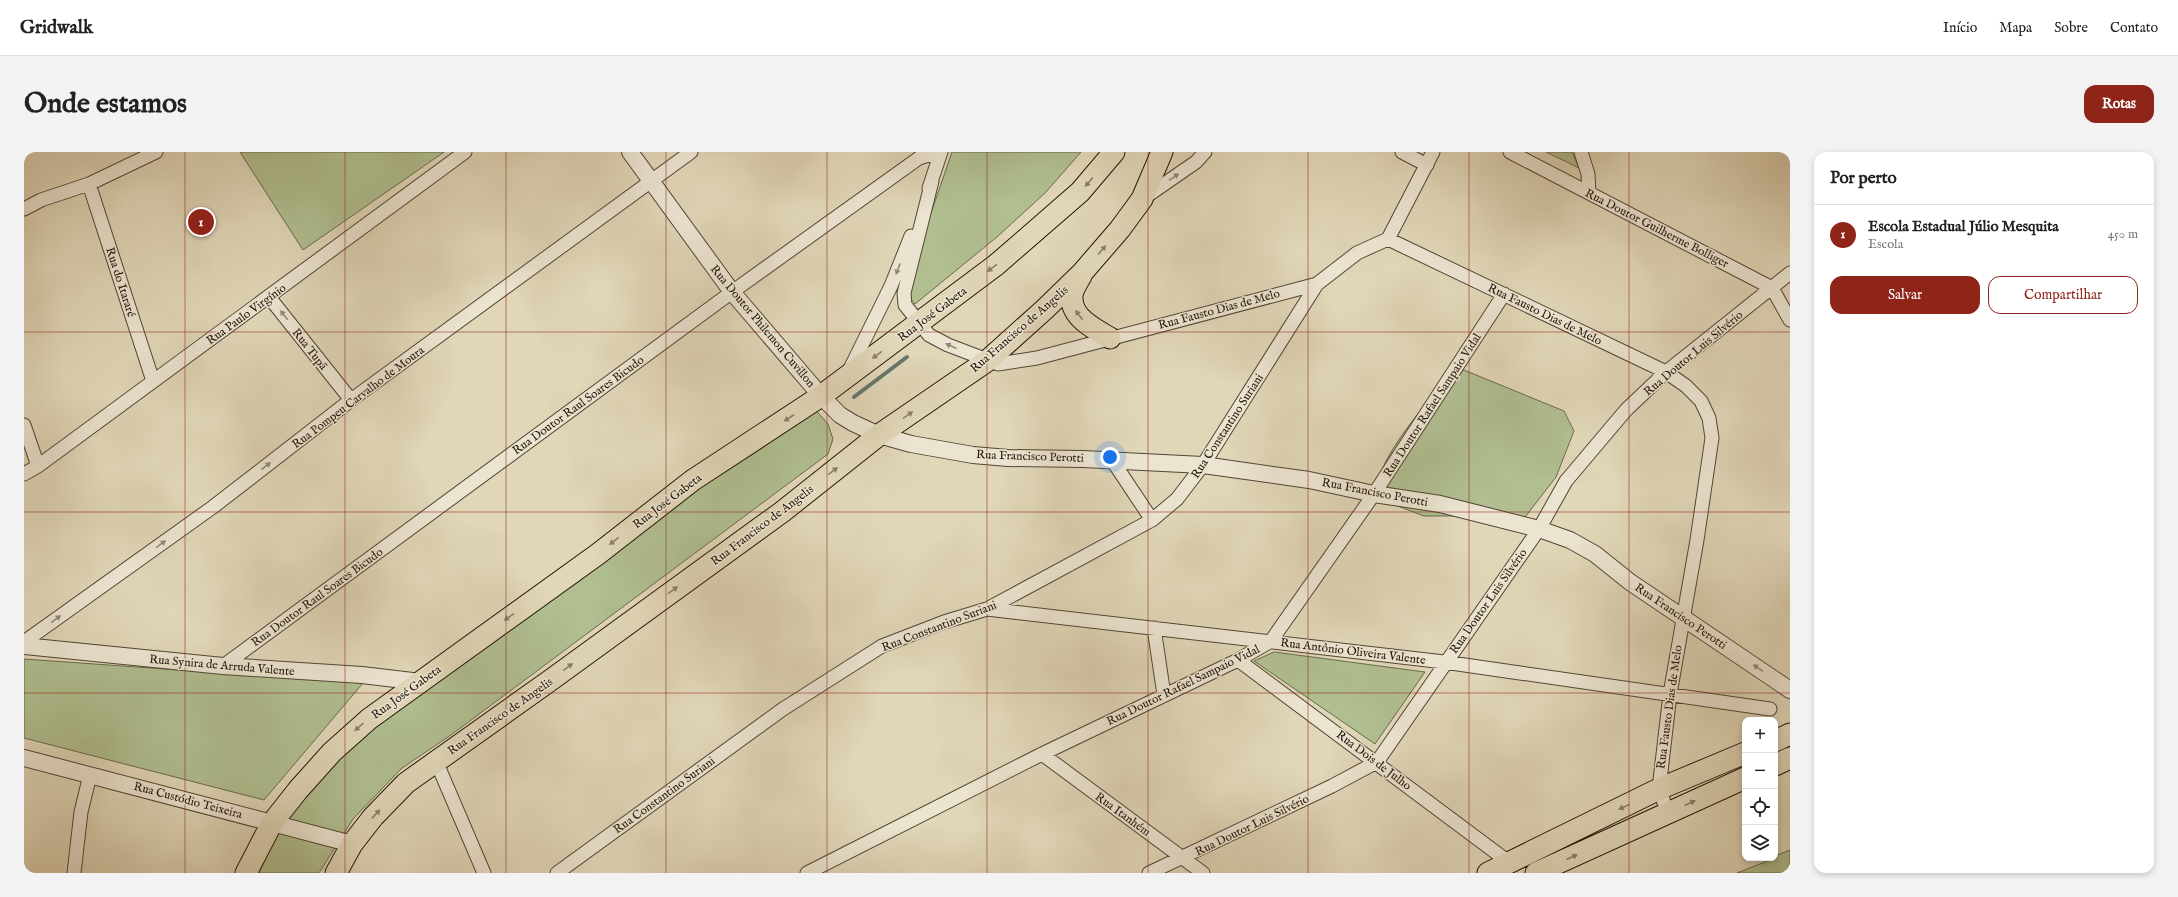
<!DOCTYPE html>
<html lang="pt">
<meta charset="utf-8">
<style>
:root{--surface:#fff;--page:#f2f2f2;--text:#222;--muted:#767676;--line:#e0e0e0;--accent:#8f2418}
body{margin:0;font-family:"IM FELL English",serif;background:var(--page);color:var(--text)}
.controls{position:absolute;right:12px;bottom:12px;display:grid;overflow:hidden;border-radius:8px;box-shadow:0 2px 6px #0003}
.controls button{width:36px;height:36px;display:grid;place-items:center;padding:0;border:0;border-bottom:1px solid var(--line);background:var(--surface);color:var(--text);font:20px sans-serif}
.you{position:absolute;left:1086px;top:305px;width:14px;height:14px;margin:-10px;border:3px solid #fff;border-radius:50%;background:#1a73e8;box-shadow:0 0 0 6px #1a73e833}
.badge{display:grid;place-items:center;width:26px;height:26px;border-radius:50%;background:var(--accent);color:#fff;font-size:13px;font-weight:700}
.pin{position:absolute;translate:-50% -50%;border:2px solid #fff;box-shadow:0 1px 4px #0006}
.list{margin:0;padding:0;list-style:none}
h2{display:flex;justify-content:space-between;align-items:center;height:52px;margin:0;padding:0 16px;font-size:17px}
h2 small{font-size:13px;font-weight:400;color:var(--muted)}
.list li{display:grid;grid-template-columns:26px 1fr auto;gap:12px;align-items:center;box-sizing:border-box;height:60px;padding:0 16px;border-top:1px solid var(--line)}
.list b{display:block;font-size:15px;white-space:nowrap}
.list p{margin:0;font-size:13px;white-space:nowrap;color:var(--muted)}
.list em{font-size:13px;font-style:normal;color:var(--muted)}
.actions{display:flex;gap:8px;padding:12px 16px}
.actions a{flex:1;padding:9px 0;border:1px solid var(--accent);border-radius:12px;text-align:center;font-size:14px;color:var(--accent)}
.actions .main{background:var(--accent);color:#fff}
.icon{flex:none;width:22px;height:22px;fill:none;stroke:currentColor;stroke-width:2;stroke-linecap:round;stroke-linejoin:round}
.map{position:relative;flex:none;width:1766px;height:721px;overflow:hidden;border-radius:12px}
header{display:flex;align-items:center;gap:24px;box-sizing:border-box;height:56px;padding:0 20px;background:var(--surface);border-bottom:1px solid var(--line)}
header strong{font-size:19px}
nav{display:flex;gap:22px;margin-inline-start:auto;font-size:14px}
.intro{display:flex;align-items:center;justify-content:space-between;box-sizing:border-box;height:96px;padding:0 24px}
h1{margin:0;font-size:28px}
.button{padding:10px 18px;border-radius:12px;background:var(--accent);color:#fff;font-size:14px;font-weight:700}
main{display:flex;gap:24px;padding:0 24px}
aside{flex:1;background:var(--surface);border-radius:12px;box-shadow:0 2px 6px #0003}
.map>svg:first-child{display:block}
.green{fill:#b0be90;stroke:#696a4c}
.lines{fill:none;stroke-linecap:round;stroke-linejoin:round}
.stream{stroke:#66776a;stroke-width:4}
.minor-casing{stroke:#524534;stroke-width:15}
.tertiary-casing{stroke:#524534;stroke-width:18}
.primary-casing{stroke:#221508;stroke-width:23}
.minor{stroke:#ebe4d1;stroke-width:13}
.tertiary{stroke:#ebe4d1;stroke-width:16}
.primary{stroke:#e0d6b8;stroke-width:21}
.oneway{fill:#918777}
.oneway2{fill:#8a7f69}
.grid{fill:none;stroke:#8f2418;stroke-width:1;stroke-opacity:0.55}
.labels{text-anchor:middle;stroke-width:3;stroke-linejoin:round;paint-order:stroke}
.street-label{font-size:12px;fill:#221508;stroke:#ebe4d1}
</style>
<header>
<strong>Gridwalk</strong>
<nav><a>Início</a><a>Mapa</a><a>Sobre</a><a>Contato</a></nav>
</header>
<div class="intro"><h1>Onde estamos</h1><a class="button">Rotas</a></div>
<main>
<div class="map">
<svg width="1766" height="721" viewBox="0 0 1766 721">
<rect width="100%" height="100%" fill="#e0d6b8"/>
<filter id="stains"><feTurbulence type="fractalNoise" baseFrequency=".005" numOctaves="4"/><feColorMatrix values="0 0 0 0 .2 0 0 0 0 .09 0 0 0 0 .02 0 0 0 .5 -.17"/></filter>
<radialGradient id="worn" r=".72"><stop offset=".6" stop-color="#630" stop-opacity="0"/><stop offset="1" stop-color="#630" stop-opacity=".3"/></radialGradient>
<path class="green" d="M216 0H420L279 98Z
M928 0H1057L1021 41 973 85 891 152 885 145V125Z
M1522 0H1548L1555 16Z
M1435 216 1540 259 1550 279 1532 325 1498 369 1442 364H1400L1358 348C1358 342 1356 334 1356 327 1358 301 1415 234 1435 216Z
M788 254 804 272 809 287 804 302 427 583 378 616 329 667 295 721H235L251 685 317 592Z
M1250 500 1401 520 1351 592 1230 509Z
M0 507 339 531 240 648 0 586Z
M1766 698V721H1713L1751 706V704Z"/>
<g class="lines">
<path class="stream" d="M830 245 883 205"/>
<defs>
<path id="minor" d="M1378 0 1403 13
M1486 0 1748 136 1766 168
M1557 0 1564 22 1565 41
M908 29 880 141 881 153 905 183 924 193 974 212 1013 206 1293 132 1333 101 1364 87 1642 220 1662 234 1677 249 1685 266 1688 286 1673 388 1646 542 1635 637 1644 661
M65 32 129 229
M905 36 917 0
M1120 46 1172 10 1181 0
M0 57 17 48 65 32 132 0
M1364 87 1409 0
M245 145 327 248
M824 221 867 134 887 84
M0 273 14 314
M1088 308 1128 368
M0 322 14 314 441 0
M963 457 1420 510 1746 557
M1130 476 1140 543
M0 490 189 355 327 248 667 0
M1214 508 1486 711
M199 514 708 140 895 6 914 0
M1018 602 1179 721
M412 609 460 721
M50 721 57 660 66 623
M533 721 759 557 858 494 920 470 963 457 1128 368 1153 347 1179 313 1293 132
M783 721 1018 602 1214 508 1247 489 1350 342 1480 142
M1125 721 1308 634 1353 610 1515 377 1542 329 1602 258 1642 220 1766 121"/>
<path id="tertiary" d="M606 0 708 140 797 244 816 263 829 271 855 283 887 292 949 303 984 306 1059 307 1179 313 1285 328 1350 342 1416 352 1515 377 1546 388 1571 402 1606 430 1766 538
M0 494 199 514 338 523 397 530
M0 606 328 692"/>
<path id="primary" d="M1057 124C1053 131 1047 139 1048 147 1048 166 1072 178 1086 186
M1751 589 1766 582
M1751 613 1766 606
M222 721 248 671 274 638 308 600 345 567 574 402 669 328 797 244 972 113 1056 40 1090 0
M312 721 328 692 349 665 382 631 524 530 758 360 855 283 963 209 1021 157 1058 121 1096 77 1118 47 1138 0
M1464 721 1635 637 1721 601
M1512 721 1721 626"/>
</defs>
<use href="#minor" class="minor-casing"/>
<use href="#tertiary" class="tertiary-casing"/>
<use href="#primary" class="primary-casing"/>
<use href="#minor" class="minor"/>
<use href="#tertiary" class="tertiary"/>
<use href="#primary" class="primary"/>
</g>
<defs><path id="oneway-solid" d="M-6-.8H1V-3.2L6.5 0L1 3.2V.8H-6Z"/></defs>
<g class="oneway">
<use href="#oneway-solid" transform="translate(1150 25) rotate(-34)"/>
<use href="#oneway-solid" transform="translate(874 117) rotate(111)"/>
<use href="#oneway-solid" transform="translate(260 163) rotate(-128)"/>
<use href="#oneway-solid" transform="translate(927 194) rotate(-156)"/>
<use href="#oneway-solid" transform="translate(242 314) rotate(-38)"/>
<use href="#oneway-solid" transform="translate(137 392) rotate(-36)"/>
<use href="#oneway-solid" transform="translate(32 467) rotate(-36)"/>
<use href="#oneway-solid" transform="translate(1734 516) rotate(-146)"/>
</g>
<g class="oneway2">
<use href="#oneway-solid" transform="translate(1065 30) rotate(130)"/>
<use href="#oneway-solid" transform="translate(1078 98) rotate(-49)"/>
<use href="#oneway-solid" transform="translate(968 116) rotate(143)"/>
<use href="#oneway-solid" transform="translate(1055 163) rotate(-127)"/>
<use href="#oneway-solid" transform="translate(853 203) rotate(144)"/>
<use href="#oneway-solid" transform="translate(884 263) rotate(-35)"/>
<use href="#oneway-solid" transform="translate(765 266) rotate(147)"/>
<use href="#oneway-solid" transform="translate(809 319) rotate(-38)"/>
<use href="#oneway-solid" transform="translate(590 389) rotate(142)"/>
<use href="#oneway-solid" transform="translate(649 438) rotate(-36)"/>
<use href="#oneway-solid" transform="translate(485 465) rotate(145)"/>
<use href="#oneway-solid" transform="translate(544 515) rotate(-37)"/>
<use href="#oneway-solid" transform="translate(335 575) rotate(138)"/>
<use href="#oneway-solid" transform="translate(1666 651) rotate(-25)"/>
<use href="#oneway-solid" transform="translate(1600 655) rotate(154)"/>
<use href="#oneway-solid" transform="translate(352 662) rotate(-47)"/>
<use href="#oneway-solid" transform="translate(1548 705) rotate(-25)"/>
</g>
<path class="grid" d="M161 0V721M321 0V721M482 0V721M642 0V721M803 0V721M963 0V721M1124 0V721M1284 0V721M1445 0V721M1605 0V721M0 180H1766M0 360H1766M0 541H1766"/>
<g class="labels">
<g class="street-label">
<text transform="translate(1633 76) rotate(27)" y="4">Rua Doutor Guilherme Bolliger</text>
<text transform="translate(97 130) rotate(72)" y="4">Rua do Itararé</text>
<text transform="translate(1195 157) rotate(-15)" y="4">Rua Fausto Dias de Melo</text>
<text transform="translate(222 162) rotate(-36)" y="4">Rua Paulo Virgínio</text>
<text transform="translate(908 162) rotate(-37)" y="4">Rua José Gabeta</text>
<text transform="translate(1521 162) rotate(26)" y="4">Rua Fausto Dias de Melo</text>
<text transform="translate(739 174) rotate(50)" y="4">Rua Doutor Philemon Cuvillon</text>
<text transform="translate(995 177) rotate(-41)" y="4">Rua Francisco de Angelis</text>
<text transform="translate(286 197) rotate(52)" y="4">Rua Tupã</text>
<text transform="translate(1669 201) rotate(-40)" y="4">Rua Doutor Luis Silvério</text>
<text transform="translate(334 245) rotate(-37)" y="4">Rua Pompeu Carvalho de Moura</text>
<text transform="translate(554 253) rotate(-36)" y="4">Rua Doutor Raul Soares Bicudo</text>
<text transform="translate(1408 253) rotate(-57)" y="4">Rua Doutor Rafael Sampaio Vidal</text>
<text transform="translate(1203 274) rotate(-57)" y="4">Rua Constantino Suriani</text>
<text transform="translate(1006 304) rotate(2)" y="4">Rua Francisco Perotti</text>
<text transform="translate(1351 340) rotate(11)" y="4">Rua Francisco Perotti</text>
<text transform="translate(643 349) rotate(-37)" y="4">Rua José Gabeta</text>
<text transform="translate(738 373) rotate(-37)" y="4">Rua Francisco de Angelis</text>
<text transform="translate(293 445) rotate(-36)" y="4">Rua Doutor Raul Soares Bicudo</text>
<text transform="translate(1464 449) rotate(-55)" y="4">Rua Doutor Luis Silvério</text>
<text transform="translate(1657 464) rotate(34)" y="4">Rua Francisco Perotti</text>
<text transform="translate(915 474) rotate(-21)" y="4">Rua Constantino Suriani</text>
<text transform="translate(1329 499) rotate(7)" y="4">Rua Antônio Oliveira Valente</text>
<text transform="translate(198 513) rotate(5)" y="4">Rua Synira de Arruda Valente</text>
<text transform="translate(1159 533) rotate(-26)" y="4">Rua Doutor Rafael Sampaio Vidal</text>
<text transform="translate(382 540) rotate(-36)" y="4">Rua José Gabeta</text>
<text transform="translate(1645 555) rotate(-82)" y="4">Rua Fausto Dias de Melo</text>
<text transform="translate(476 564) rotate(-35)" y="4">Rua Francisco de Angelis</text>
<text transform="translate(1350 608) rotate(37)" y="4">Rua Dois de Julho</text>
<text transform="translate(640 643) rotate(-36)" y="4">Rua Constantino Suriani</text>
<text transform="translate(164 648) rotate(15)" y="4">Rua Custódio Teixeira</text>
<text transform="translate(1099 662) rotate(36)" y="4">Rua Itanhém</text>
<text transform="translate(1228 673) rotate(-26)" y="4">Rua Doutor Luis Silvério</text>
</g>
</g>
<rect width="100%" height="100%" filter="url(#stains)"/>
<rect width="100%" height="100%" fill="url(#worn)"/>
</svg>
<div class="controls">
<button>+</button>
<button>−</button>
<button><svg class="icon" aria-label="locate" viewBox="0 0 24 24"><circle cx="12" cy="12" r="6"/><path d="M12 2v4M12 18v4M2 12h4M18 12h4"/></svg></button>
<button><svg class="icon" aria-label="layers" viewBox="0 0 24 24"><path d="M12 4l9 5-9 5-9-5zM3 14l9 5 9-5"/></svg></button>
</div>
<div class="you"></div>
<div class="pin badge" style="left:177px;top:70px">1</div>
</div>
<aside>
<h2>Por perto<small></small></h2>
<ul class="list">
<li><span class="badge">1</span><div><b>Escola Estadual Júlio Mesquita</b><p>Escola</p></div><em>450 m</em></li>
</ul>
<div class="actions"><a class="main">Salvar</a><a>Compartilhar</a></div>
</aside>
</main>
